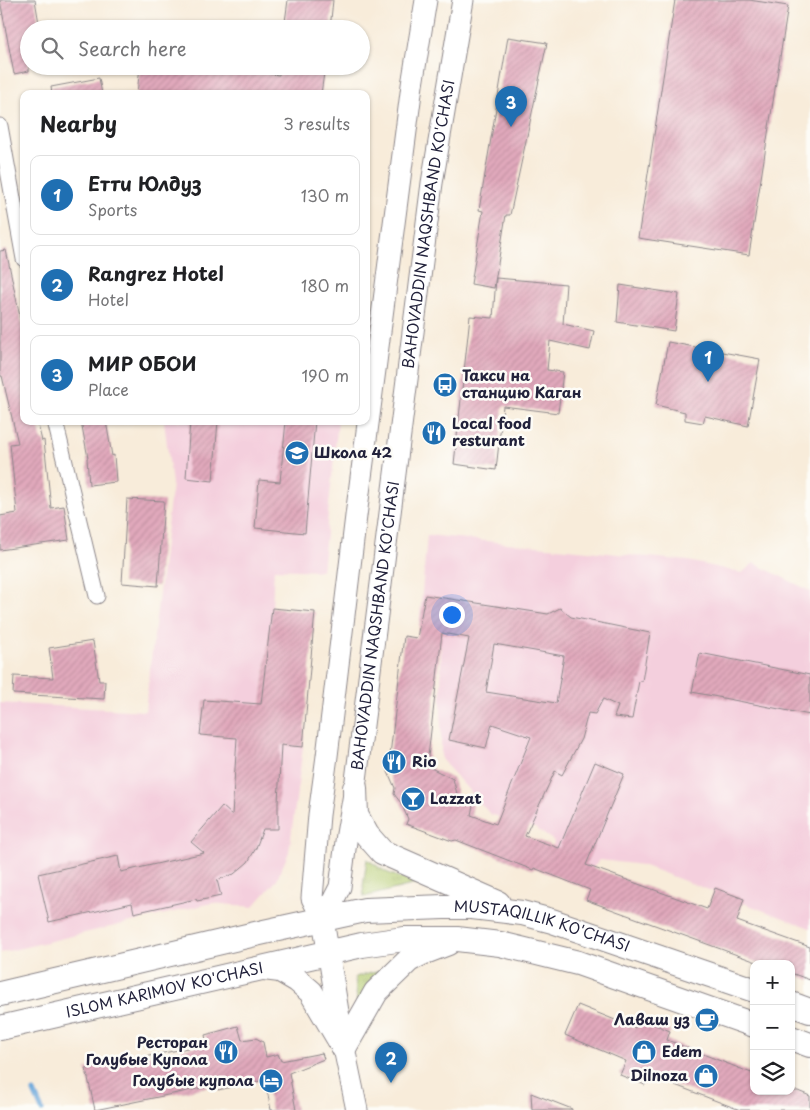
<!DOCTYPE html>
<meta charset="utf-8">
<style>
:root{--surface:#fff;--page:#f6f6f6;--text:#202124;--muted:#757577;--line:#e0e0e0;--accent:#1f6fb2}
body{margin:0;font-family:"Playpen Sans",sans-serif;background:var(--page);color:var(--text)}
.controls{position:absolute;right:15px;bottom:15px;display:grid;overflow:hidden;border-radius:10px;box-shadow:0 1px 4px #0004}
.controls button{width:45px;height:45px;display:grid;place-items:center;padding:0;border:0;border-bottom:1px solid var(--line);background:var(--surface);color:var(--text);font:25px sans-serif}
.you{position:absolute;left:451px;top:614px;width:18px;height:18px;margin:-12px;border:4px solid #fff;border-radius:50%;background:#1a73e8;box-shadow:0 0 0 8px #1a73e833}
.badge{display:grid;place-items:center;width:32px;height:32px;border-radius:50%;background:var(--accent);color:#fff;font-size:16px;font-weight:700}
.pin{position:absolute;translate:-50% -41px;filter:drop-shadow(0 1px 2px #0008)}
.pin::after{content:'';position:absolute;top:26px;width:18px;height:15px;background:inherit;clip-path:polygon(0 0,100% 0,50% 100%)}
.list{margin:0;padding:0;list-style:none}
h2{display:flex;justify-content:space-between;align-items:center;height:65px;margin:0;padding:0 20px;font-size:21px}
h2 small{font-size:16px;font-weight:400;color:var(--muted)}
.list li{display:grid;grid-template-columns:32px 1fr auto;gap:15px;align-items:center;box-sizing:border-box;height:80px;margin:0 10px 10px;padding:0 10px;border:1px solid var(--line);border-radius:10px}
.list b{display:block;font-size:19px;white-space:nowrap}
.list p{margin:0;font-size:16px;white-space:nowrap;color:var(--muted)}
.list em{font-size:16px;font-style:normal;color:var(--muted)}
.icon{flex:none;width:28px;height:28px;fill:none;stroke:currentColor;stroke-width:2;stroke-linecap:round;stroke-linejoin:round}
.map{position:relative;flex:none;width:810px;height:1110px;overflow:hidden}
.search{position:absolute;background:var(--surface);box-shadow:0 1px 4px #0004;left:20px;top:20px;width:350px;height:55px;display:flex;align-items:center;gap:12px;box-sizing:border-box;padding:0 18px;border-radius:28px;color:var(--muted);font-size:19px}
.panel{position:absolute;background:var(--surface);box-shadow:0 1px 4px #0004;left:20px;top:90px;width:350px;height:335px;border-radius:10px}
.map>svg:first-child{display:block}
.built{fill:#f4cfdd}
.grass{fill:url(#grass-tufts);stroke:#6b7656}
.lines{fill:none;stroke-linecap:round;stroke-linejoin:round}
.stream{stroke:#67a5d9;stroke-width:5}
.building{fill:url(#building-hatch);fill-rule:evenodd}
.minor-casing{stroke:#8d878a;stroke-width:17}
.secondary-casing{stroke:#8d878a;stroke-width:23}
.primary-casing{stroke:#8d878a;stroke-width:26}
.minor{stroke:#fff;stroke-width:15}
.secondary{stroke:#fff;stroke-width:21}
.primary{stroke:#fff;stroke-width:24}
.labels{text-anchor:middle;stroke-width:5;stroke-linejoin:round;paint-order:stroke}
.street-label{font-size:15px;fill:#22223b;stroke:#fdfcf7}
.poi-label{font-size:15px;font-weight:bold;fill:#22223b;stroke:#fdfcf7;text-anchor:start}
</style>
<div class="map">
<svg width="810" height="1110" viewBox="0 0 810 1110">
<defs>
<pattern id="grass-tufts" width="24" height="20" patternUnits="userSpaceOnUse" patternTransform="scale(1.25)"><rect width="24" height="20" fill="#b4cb70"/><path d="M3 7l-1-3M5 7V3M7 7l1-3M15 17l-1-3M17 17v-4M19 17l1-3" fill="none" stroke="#9aae62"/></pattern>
<pattern id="building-hatch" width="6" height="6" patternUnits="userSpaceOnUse" patternTransform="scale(1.25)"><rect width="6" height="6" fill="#e1a9bc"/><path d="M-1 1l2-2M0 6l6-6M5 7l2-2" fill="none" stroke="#c191a2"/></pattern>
</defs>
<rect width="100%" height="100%" fill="#fdfcf7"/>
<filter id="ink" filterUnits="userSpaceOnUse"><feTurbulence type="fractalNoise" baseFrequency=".02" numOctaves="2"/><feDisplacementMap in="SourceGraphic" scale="10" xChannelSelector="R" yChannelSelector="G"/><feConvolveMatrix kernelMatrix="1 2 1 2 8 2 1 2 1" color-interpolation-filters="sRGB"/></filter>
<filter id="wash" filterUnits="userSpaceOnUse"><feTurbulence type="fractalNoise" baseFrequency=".0096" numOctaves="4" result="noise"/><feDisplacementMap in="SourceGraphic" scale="20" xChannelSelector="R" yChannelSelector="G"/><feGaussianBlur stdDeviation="1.12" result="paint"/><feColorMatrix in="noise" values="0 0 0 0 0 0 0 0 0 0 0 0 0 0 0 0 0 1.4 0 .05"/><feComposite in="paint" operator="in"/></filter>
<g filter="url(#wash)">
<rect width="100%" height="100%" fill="#f8ecda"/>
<path class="built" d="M164 421H338L322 571 274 569 272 608 261 704 204 700 201 735 281 742V745L303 747 289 852 276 881 253 907 212 903 0 953V703L145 711 172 484Z
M427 535 688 561 742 573 754 563 810 591V928L642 865 600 860 577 885 548 873 554 841 535 828 490 814 441 759V641L419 628Z"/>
<path class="grass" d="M367 859 386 872 416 884 364 897 363 886Z
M384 970 372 978 357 1003 355 977Z"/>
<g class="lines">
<path class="stream" d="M34 1092 42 1110"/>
</g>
<g id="blocks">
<path class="building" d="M0 0H35L40 29H29V71L14 74Z
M288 0H333L330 29H284Z
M675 0H749L788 6 749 255 638 238Z
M508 37 547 43 510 215H506L494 288 471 284 483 211 479 210Z
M140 66H213L279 75 280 66H325L321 94H137Z
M99 78 102 94H52L51 87Z
M6 250 24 336V421H37L42 441 44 440 51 508 64 506 69 540 0 550V516L17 513 10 444 18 443 2 376H0V251Z
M496 278 566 284 563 324 594 331 590 350 550 341 547 370 563 372 558 413 503 406 496 470 454 464 470 316 493 318Z
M620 285 679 294 674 331 617 322Z
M668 342 760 359 748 426 705 416 703 423 685 420V412L656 405Z
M81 421H106L112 456 114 455 116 482 89 485 87 458H88Z
M190 421H218L213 481 186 478Z
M286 421H315L305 533 255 528 259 480 280 482Z
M127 499 164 501 158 586 122 583Z
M425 595 548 614 560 608 571 617 650 633 642 681H639L632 719 614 717 618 706 603 699 595 714 588 713 581 739 562 775 555 771 525 836 559 848 595 762 624 774 586 865 707 909 715 888 744 899 737 921 810 947V980L791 973V964H762L586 900 590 890 534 868 533 870 456 840 452 841 406 824 408 819 401 803 394 794 395 788 388 772 404 636 417 638ZM442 633 469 638 449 740 486 748 492 724 531 737 496 824 471 815 473 805 459 801 453 779 427 766ZM494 644 564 656 556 703 486 692Z
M272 608 315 612 303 747 281 745 278 803V829H263L256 848 248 862 234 874 217 880 221 896 197 901 196 899 134 913 132 903 49 922 38 874 118 856 121 872 204 853 191 842 222 806 232 815 237 738 200 735 204 700 261 704Z
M93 641 99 681H105L104 699 13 694 14 676 53 678 49 648Z
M700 653 810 675V715L692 692Z
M578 1005 635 1028 639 1018 670 1031 667 1040 754 1074V1091H798L810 1096V1110H740L649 1075 645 1085 620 1075 626 1061 565 1035Z
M238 1026 242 1040 256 1038 263 1042 266 1057 278 1054 281 1061 322 1053 324 1059 289 1073 296 1110H271L265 1080 218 1090 216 1085 95 1110 86 1069 207 1044 205 1035Z
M531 1093 572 1109V1110H532Z"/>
</g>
</g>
<g filter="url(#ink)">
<use href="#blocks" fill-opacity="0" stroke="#8d878a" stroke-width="1"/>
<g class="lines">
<defs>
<path id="minor" d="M0 126 24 259
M55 421 97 596"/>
<g id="secondary">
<path id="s1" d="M323 920 340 887 347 834 355 788 432 183 463 0"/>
<path d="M357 1110 344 1048 323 920 312 898 319 815 327 756 356 516 412 85 426 0"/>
</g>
<g id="primary">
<path d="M355 788 356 815 367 835 382 852 498 903"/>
<path d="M264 968 280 970 297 980 311 992 344 1048"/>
<path id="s2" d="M0 994 264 932 365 910 444 907H472L522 913 552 921 754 990"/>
<path d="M791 1004 810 1011"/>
<path id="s3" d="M0 1028 362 945 404 939H457L500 944 578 963 754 1025"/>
<path d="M791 1038 810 1045"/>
<path d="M344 1048 376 992 409 960 422 953 448 943"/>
</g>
</defs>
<use href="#minor" class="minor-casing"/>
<use href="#secondary" class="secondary-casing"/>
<use href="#primary" class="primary-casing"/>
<use href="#minor" class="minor"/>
<use href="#secondary" class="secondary"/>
<use href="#primary" class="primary"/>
</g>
</g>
<defs>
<symbol id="bus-disc" viewBox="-11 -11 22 22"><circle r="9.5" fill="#1f6fb2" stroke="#fdfcf7"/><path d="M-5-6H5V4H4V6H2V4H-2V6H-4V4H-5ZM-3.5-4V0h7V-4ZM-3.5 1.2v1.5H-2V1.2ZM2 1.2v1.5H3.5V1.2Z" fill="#fff"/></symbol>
<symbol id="restaurant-disc" viewBox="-11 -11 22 22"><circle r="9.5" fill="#1f6fb2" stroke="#fdfcf7"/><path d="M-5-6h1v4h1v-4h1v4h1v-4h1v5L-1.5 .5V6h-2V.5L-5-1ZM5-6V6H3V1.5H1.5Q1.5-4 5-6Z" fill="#fff"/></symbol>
<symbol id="school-disc" viewBox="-11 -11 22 22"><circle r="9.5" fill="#1f6fb2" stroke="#fdfcf7"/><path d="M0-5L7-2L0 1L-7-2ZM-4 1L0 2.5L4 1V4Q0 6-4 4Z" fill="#fff"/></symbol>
<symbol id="bar-disc" viewBox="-11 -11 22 22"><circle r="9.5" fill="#1f6fb2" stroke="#fdfcf7"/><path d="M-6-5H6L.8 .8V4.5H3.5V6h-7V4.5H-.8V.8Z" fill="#fff"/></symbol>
<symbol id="cafe-disc" viewBox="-11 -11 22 22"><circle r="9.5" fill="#1f6fb2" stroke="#fdfcf7"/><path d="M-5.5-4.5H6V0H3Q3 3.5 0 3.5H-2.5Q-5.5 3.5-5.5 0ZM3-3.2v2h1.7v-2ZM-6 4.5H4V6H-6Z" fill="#fff"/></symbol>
<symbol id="shop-disc" viewBox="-11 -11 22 22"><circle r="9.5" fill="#1f6fb2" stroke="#fdfcf7"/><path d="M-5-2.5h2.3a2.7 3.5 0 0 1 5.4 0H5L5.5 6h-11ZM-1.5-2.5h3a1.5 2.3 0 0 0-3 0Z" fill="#fff"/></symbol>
<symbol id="hotel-disc" viewBox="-11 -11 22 22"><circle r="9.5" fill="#1f6fb2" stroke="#fdfcf7"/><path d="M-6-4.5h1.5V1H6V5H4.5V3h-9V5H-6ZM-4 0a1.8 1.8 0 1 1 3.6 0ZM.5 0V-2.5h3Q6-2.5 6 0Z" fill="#fff"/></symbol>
</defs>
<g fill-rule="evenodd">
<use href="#bus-disc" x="431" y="371" width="28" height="28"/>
<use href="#restaurant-disc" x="420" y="419" width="28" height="28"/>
<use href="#school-disc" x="283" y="439" width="28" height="28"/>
<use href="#restaurant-disc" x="380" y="748" width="28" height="28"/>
<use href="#bar-disc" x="399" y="785" width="28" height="28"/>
<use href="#cafe-disc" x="693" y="1006" width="28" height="28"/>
<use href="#restaurant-disc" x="212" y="1038" width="28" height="28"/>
<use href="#shop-disc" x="630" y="1038" width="28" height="28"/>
<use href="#shop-disc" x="692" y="1062" width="28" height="28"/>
<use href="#hotel-disc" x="257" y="1067" width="28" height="28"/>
</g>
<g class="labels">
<g class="street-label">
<text dy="5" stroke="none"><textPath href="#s1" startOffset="706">BAHOVADDIN NAQSHBAND KO'CHASI</textPath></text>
<text dy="5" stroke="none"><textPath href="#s1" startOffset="301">BAHOVADDIN NAQSHBAND KO'CHASI</textPath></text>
<text dy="5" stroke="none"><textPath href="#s2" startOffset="554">MUSTAQILLIK KO'CHASI</textPath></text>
<text dy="5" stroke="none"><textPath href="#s3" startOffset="169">ISLOM KARIMOV KO'CHASI</textPath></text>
</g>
<g class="poi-label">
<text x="462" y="381">Такси на<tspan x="462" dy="17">станцию Каган</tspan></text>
<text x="452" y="429">Local food<tspan x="452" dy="17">resturant</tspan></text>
<text x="314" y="458">Школа 42</text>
<text x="412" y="767">Rio</text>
<text x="430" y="804">Lazzat</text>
<text x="690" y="1025" text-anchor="end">Лаваш уз</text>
<text x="208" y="1048" text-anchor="end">Ресторан<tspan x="208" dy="17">Голубые Купола</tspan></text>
<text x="662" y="1057">Edem</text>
<text x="688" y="1081" text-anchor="end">Dilnoza</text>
<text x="254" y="1086" text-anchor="end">Голубые купола</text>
</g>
</g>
</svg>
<div class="controls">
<button>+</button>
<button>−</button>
<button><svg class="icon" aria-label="layers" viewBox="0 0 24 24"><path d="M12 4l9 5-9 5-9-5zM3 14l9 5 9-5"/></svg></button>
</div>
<div class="you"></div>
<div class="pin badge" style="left:708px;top:382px">1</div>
<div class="pin badge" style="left:391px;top:1083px">2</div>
<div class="pin badge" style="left:511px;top:127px">3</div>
<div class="search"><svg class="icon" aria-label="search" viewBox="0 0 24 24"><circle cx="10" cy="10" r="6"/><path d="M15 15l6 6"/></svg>Search here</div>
<section class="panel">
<h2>Nearby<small>3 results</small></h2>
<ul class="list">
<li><span class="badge">1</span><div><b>Етти Юлдуз</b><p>Sports</p></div><em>130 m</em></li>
<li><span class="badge">2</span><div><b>Rangrez Hotel</b><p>Hotel</p></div><em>180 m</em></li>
<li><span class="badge">3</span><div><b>МИР ОБОИ</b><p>Place</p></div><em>190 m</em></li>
</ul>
</section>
</div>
